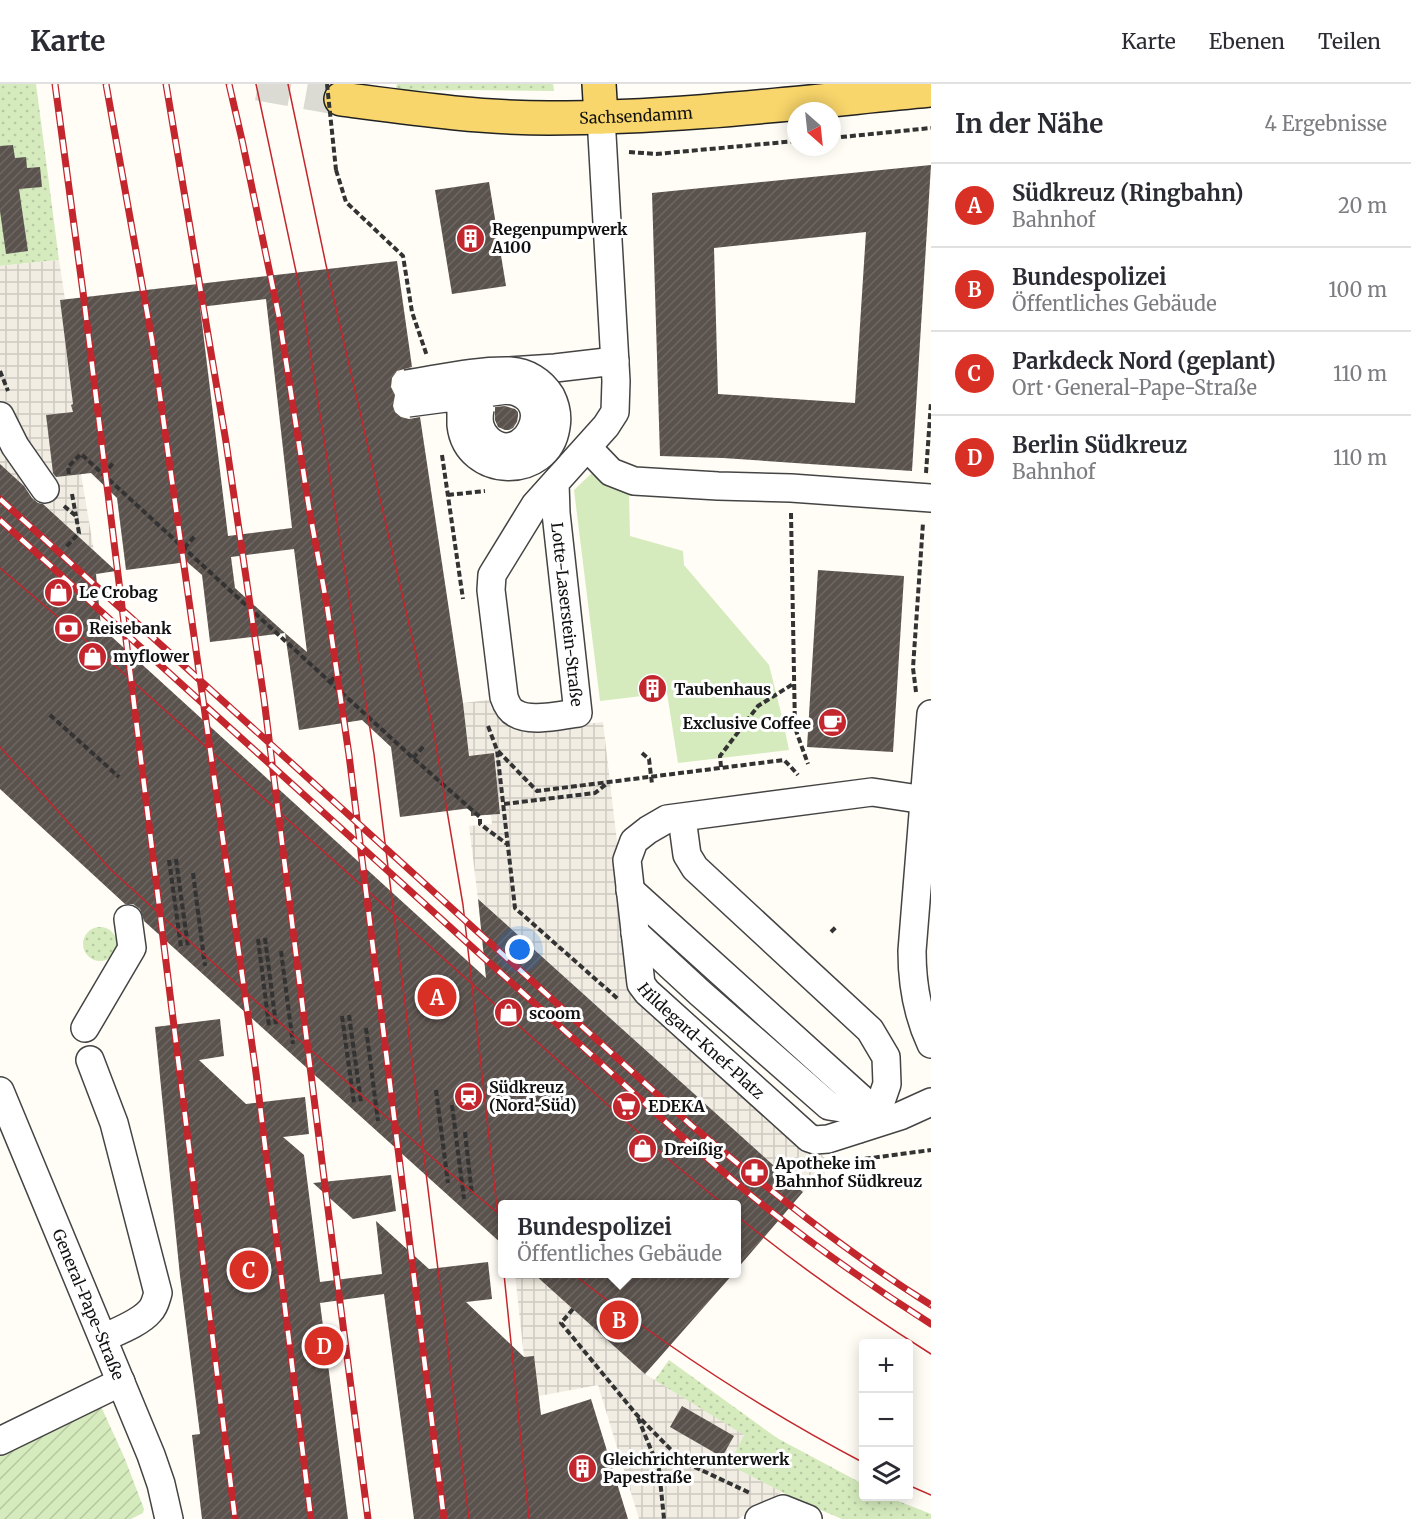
<!DOCTYPE html>
<html lang="de">
<meta charset="utf-8">
<style>
:root{--surface:#fff;--page:#f7f7f7;--text:#2b2b33;--muted:#7c7c81;--line:#e1e1e2;--accent:#d93025}
body{margin:0;font-family:Merriweather,serif;background:var(--page);color:var(--text)}
.controls{position:absolute;right:18px;bottom:18px;display:grid;overflow:hidden;border-radius:6px;box-shadow:0 3px 15px #0003}
.controls button{width:54px;height:54px;display:grid;place-items:center;padding:0;border:0;border-bottom:2px solid var(--line);background:var(--surface);color:var(--text);font:30px sans-serif}
.compass{position:absolute;left:787px;top:18px;width:54px;height:54px;border-radius:50%;background:var(--surface);box-shadow:0 3px 15px #0003;rotate:153deg}
.you{position:absolute;left:520px;top:866px;width:21px;height:21px;margin:-15px;border:4px solid #fff;border-radius:50%;background:#1a73e8;box-shadow:0 0 0 9px #1a73e833}
.badge{display:grid;place-items:center;width:39px;height:39px;border-radius:50%;background:var(--accent);color:#fff;font-size:20px;font-weight:700}
.pin{position:absolute;translate:-50% -50%;border:3px solid #fff;box-shadow:0 2px 6px #0006}
.popup{position:absolute;left:498px;top:1116px;width:243px;height:78px;box-sizing:border-box;display:grid;place-content:center;border-radius:6px;background:var(--surface);filter:drop-shadow(0 2px 4px #0005);font-size:20px;white-space:nowrap;color:var(--muted)}
.popup b{font-size:22px;color:var(--text)}
.popup::after{content:'';position:absolute;left:50%;top:100%;margin-left:-12px;border:12px solid transparent;border-top-color:var(--surface)}
.list{margin:0;padding:0;list-style:none}
h2{display:flex;justify-content:space-between;align-items:center;height:78px;margin:0;padding:0 24px;font-size:26px}
h2 small{font-size:20px;font-weight:400;color:var(--muted)}
.list li{display:grid;grid-template-columns:39px 1fr auto;gap:18px;align-items:center;box-sizing:border-box;height:84px;padding:0 24px;border-top:2px solid var(--line)}
.list b{display:block;font-size:22px;white-space:nowrap}
.list p{margin:0;font-size:20px;white-space:nowrap;color:var(--muted)}
.list em{font-size:20px;font-style:normal;color:var(--muted)}
.icon{flex:none;width:33px;height:33px;fill:none;stroke:currentColor;stroke-width:2;stroke-linecap:round;stroke-linejoin:round}
.map{position:relative;flex:none;width:931px;height:1435px;overflow:hidden}
header{display:flex;align-items:center;gap:36px;box-sizing:border-box;height:84px;padding:0 30px;background:var(--surface);border-bottom:2px solid var(--line)}
header strong{font-size:28px}
nav{display:flex;gap:33px;margin-inline-start:auto;font-size:21px}
main{display:flex}
aside{flex:1;background:var(--surface)}
.map>svg:first-child{display:block}
.grass{fill:url(#grass-dots)}
.park{fill:#d5ebbd}
.garden{fill:url(#garden-furrows)}
.plaza{fill:url(#plaza-grid)}
.building{fill:url(#building-hatch);fill-rule:evenodd}
.lines{fill:none;stroke-linecap:round;stroke-linejoin:round}
.major-tunnel{stroke:#dbdad3;stroke-width:33;stroke-dasharray:33 16;stroke-linecap:butt}
.minor-casing{stroke:#444;stroke-width:30}
.major-casing{stroke:#222;stroke-width:36}
.path{stroke:#333;stroke-width:4;stroke-dasharray:6 3;stroke-linecap:butt}
.minor{stroke:#fff;stroke-width:27}
.major{stroke:#f9d66b;stroke-width:33}
.tram{stroke:#c4262e;stroke-width:1.5}
.rail-casing{stroke:#c4262e;stroke-width:7}
.rail{stroke:#fff;stroke-width:4.5;stroke-dasharray:14;stroke-linecap:butt}
.minor-bridge-casing{stroke:#444;stroke-width:30;stroke-linecap:butt}
.path-bridge{stroke:#333;stroke-width:4;stroke-dasharray:6 3;stroke-linecap:butt}
.minor-bridge{stroke:#fff;stroke-width:27}
.labels{text-anchor:middle;stroke-width:6;stroke-linejoin:round;paint-order:stroke}
.street-label{font-size:16px;fill:#111;stroke:#fff}
.poi-label{font-size:16px;font-weight:bold;fill:#111;stroke:#fff;text-anchor:start}
</style>
<header>
<strong>Karte</strong>
<nav><a>Karte</a><a>Ebenen</a><a>Teilen</a></nav>
</header>
<main>
<div class="map">
<svg width="931" height="1435" viewBox="0 0 931 1435">
<defs>
<pattern id="grass-dots" width="8" height="8" patternUnits="userSpaceOnUse" patternTransform="scale(1.5)"><rect width="8" height="8" fill="#d5ebbd"/><path d="M2 2h.1M6 6h.1" fill="none" stroke="#b6c8a1" stroke-width="1.8" stroke-linecap="round"/></pattern>
<pattern id="garden-furrows" width="10" height="10" patternUnits="userSpaceOnUse" patternTransform="scale(1.5)"><rect width="10" height="10" fill="#d5ebbd"/><path d="M-1 1l2-2M0 10L10 0M9 11l2-2" fill="none" stroke="#b6c8a1"/></pattern>
<pattern id="plaza-grid" width="8" height="8" patternUnits="userSpaceOnUse" patternTransform="scale(1.5)"><rect width="8" height="8" fill="#f1ede2"/><path d="M0 4h8M4 0v8" fill="none" stroke="#cecac1"/></pattern>
<pattern id="building-hatch" width="6" height="6" patternUnits="userSpaceOnUse" patternTransform="scale(1.5)"><rect width="6" height="6" fill="#5a524d"/><path d="M-1 1l2-2M0 6l6-6M5 7l2-2" fill="none" stroke="#6d6662"/></pattern>
</defs>
<rect width="100%" height="100%" fill="#fffdf5"/>
<path class="grass" d="M0 0H36L59 176 0 182Z
M397 0H553L554 7 471 6 395 7Z
M83 860a17 17 0 1 1 34 0a17 17 0 1 1-34 0Z
M669 1276 777 1354 863 1400 864 1412 888 1413 931 1430V1435H842L795 1415 729 1381 654 1297Z"/>
<path class="park" d="M594 387 629 407 630 452 683 467 684 481 769 581 783 637 789 666 678 679 667 609 600 617 574 406Z"/>
<path class="garden" d="M99 1318 125 1375 144 1425 143 1429 131 1435H0V1368Z"/>
<path class="plaza" d="M59 176 65 215 60 216 73 320 72 321 73 330H58L46 331 53 380 49 381 79 378 94 467 0 380V182Z
M489 616 491 624 503 638 523 647 603 638 632 886 755 1011 825 1074V1090L803 1108 478 815 469 742 492 740 491 731 500 730 494 670 469 672 463 619Z
M515 1190H534L645 1290 744 1351 729 1381 782 1408 738 1435H639L598 1301 539 1312 524 1273Z"/>
<path class="building" d="M13 61 15 74 26 73 27 84 40 83 42 103 19 105 28 167 6 170 0 127V62Z
M931 81 912 387 723 374 660 372 652 109ZM866 148 855 319 718 310 714 164Z
M489 98 506 202 452 210 435 106Z
M397 177 412 283 397 287 392 294 391 303 395 311 393 322 395 328 401 333 409 335 420 333 463 619 469 672 494 669 500 730 471 732V724L400 733 391 663 362 636 299 646 285 549 307 568 294 465 231 473 235 504 285 549 210 558 202 491 187 478 126 486 117 414 91 389 56 393 53 389 46 331 73 328 71 321 73 320 60 216ZM266 215 292 444 228 452 200 223Z
M505 322 515 325 518 328V332L517 338 513 344 509 346H505L498 343 495 336V323Z
M0 380 24 402 32 414 38 419 43 420 116 487 96 490 101 543 486 894 478 815 803 1108 736 1186V1120H502V1160L144 837 140 825 133 820H125L0 705Z
M818 486 904 492 893 668 807 663Z
M220 935 224 972 199 976 246 1020 305 1013 309 1050 283 1053 304 1071 320 1198 382 1190 376 1137 429 1185 488 1178 492 1215 466 1218 524 1273 534 1272 541 1331 591 1315 628 1435H414L384 1210 320 1219 348 1435H202L192 1351 200 1350 180 1192 155 943Z
M391 1091 396 1127 353 1135 313 1099Z
M534 1190H733L645 1290Z
M682 1322 734 1352 722 1373 670 1343Z"/>
<g class="lines">
<path class="major-tunnel" d="M258 0 341 15"/>
<defs>
<g id="minor">
<path d="M509 287 555 284 615 277"/>
<path d="M0 332 15 362 45 405"/>
<path d="M588 364 611 388 634 397 718 402 791 404 931 414"/>
<path id="s1" d="M555 399 556 429 578 629C561 631 530 639 515 629 509 626 506 619 504 613L491 506 492 491 535 421 606 342 615 328 616 297 601 33"/>
<path d="M931 630 912 867C912 899 917 930 931 960"/>
<path id="s2" d="M931 717 872 708 667 735 648 746 634 757 627 776 641 900 647 908 809 1054 815 1056 828 1055 900 1032 931 1018"/>
<path d="M682 734 687 771 695 784 870 946 886 973 887 1000 877 1029 858 1045"/>
<path d="M630 806 877 1029"/>
<path d="M635 849 700 909 829 1022 879 1030"/>
<path d="M85 944 132 864 128 835"/>
<path d="M90 976 114 1039 158 1209C156 1215 155 1222 150 1227 140 1239 118 1247 103 1254"/>
<path id="s3" d="M0 1007 151 1371 161 1400 169 1435"/>
<path d="M0 1357 121 1298"/>
<path d="M759 1435 783 1425 808 1435"/>
</g>
<g id="major">
<path d="M599 0 601 33"/>
<path id="s4" d="M341 15C410 24 479 34 549 34 677 34 804 18 931 6"/>
</g>
</defs>
<use href="#minor" class="minor-casing"/>
<use href="#major" class="major-casing"/>
<path class="path" d="M832 54 931 44
M629 68 656 70 796 57
M336 86 346 118 403 172 412 228 427 272
M0 287 8 307
M442 371 463 515
M926 389 931 318
M69 390 68 383 81 370 413 674 480 733V740L507 760
M103 391 114 378
M72 410 76 432
M448 411 485 407
M64 422 76 432 79 449 65 464
M791 429 795 644 808 680
M184 464 196 451
M330 598 342 586
M916 608 913 584 923 439
M50 631 119 693
M488 642 497 666 515 824 618 915
M498 667 537 707 784 676 790 682 798 691
M642 669 649 675 652 700
M413 674 425 661
M721 683 720 672 758 622 793 600
M504 720 595 709 609 698
M176 775 188 863
M169 776 181 863
M193 789 205 882
M831 848 836 843
M265 854 276 941
M258 855 269 942
M281 867 293 960
M349 931 361 1018
M342 932 354 1019
M366 944 378 1037
M436 1006 448 1099
M452 1021 464 1115
M465 1048 472 1111
M856 1076 931 1066
M573 1225 561 1239 636 1330 682 1377 750 1409
M638 1334 659 1385 664 1435"/>
<use href="#minor" class="minor"/>
<use href="#major" class="major"/>
<path class="tram" d="M256 0 301 211 374 670 469 1435
M288 0 326 181 433 644 463 821 502 1169
M0 484 103 571 674 1080 723 1120
M0 663 111 786 261 922 444 1084 499 1130
M736 1131C798 1182 863 1227 931 1270
M504 1190 529 1435
M573 1190C664 1261 761 1325 864 1379
M908 1401 931 1411"/>
<defs>
<path id="rail" d="M55 0 83 208 235 1435
M106 0 152 256 256 989 311 1435
M166 0 226 358 264 615 323 1086 368 1435
M229 0 242 56 279 233 309 424 327 522 349 671 444 1435
M0 415 691 1041C768 1105 846 1168 931 1221
M0 436 680 1051C706 1073 731 1095 758 1117 813 1161 871 1202 931 1240"/>
</defs>
<use href="#rail" class="rail-casing"/>
<use href="#rail" class="rail"/>
<defs>
<path id="minor-bridge" d="M406 300C439 295 476 286 510 287 527 288 542 297 551 312 556 322 558 332 556 343 548 397 467 395 461 341 461 337 461 332 461 328
M408 319 507 306C562 313 523 387 488 355 479 346 478 337 480 325"/>
</defs>
<use href="#minor-bridge" class="minor-bridge-casing"/>
<path class="path-bridge" d="M327 0 336 86"/>
<use href="#minor-bridge" class="minor-bridge"/>
</g>
<defs>
<symbol id="building-disc" viewBox="-11 -11 22 22"><circle r="9.5" fill="#c4262e" stroke="#fff"/><path d="M-4-6H4V6H1V3H-1V6H-4ZM-2.5-4.3h1.7v1.8h-1.7ZM.8-4.3h1.7v1.8H.8ZM-2.5-1h1.7V.8h-1.7ZM.8-1h1.7V.8H.8Z" fill="#fff"/></symbol>
<symbol id="shop-disc" viewBox="-11 -11 22 22"><circle r="9.5" fill="#c4262e" stroke="#fff"/><path d="M-5-2.5h2.3a2.7 3.5 0 0 1 5.4 0H5L5.5 6h-11ZM-1.5-2.5h3a1.5 2.3 0 0 0-3 0Z" fill="#fff"/></symbol>
<symbol id="bank-disc" viewBox="-11 -11 22 22"><circle r="9.5" fill="#c4262e" stroke="#fff"/><path d="M-6-4H6V4H-6ZM0-2.3a2.3 2.3 0 1 0 0 4.6a2.3 2.3 0 1 0 0-4.6Z" fill="#fff"/></symbol>
<symbol id="cafe-disc" viewBox="-11 -11 22 22"><circle r="9.5" fill="#c4262e" stroke="#fff"/><path d="M-5.5-4.5H6V0H3Q3 3.5 0 3.5H-2.5Q-5.5 3.5-5.5 0ZM3-3.2v2h1.7v-2ZM-6 4.5H4V6H-6Z" fill="#fff"/></symbol>
<symbol id="station-disc" viewBox="-11 -11 22 22"><circle r="9.5" fill="#c4262e" stroke="#fff"/><path d="M-3-6H3Q5-6 5-4V2Q5 4 3 4L4.5 6H3L1.5 4h-3L-3 6H-4.5L-3 4Q-5 4-5 2V-4Q-5-6-3-6ZM-3.5-4v3h7v-3ZM-3.5 1v1.5H-2V1ZM2 1v1.5H3.5V1Z" fill="#fff"/></symbol>
<symbol id="supermarket-disc" viewBox="-11 -11 22 22"><circle r="9.5" fill="#c4262e" stroke="#fff"/><path d="M-6-5.5h2.5l.6 2H6L4.5 2H-2.5L-4.4-4H-6ZM-1.5 3.2a1.3 1.3 0 1 0 .1 0ZM3 3.2a1.3 1.3 0 1 0 .1 0Z" fill="#fff"/></symbol>
<symbol id="pharmacy-disc" viewBox="-11 -11 22 22"><circle r="9.5" fill="#c4262e" stroke="#fff"/><path d="M-2-6h4v4h4v4h-4v4h-4v-4h-4v-4h4Z" fill="#fff"/></symbol>
</defs>
<g fill-rule="evenodd">
<use href="#building-disc" x="454" y="138" width="33" height="33"/>
<use href="#shop-disc" x="42" y="492" width="33" height="33"/>
<use href="#bank-disc" x="52" y="528" width="33" height="33"/>
<use href="#shop-disc" x="76" y="556" width="33" height="33"/>
<use href="#building-disc" x="636" y="588" width="33" height="33"/>
<use href="#cafe-disc" x="816" y="622" width="33" height="33"/>
<use href="#shop-disc" x="492" y="912" width="33" height="33"/>
<use href="#station-disc" x="452" y="996" width="33" height="33"/>
<use href="#supermarket-disc" x="610" y="1006" width="33" height="33"/>
<use href="#shop-disc" x="626" y="1048" width="33" height="33"/>
<use href="#pharmacy-disc" x="738" y="1072" width="33" height="33"/>
<use href="#building-disc" x="566" y="1368" width="33" height="33"/>
</g>
<g class="labels">
<g class="street-label">
<text dy="6" stroke="none"><textPath href="#s4" startOffset="296">Sachsendamm</textPath></text>
<text dy="6" stroke="none"><textPath href="#s1" startOffset="132">Lotte-Laserstein-Straße</textPath></text>
<text dy="6" stroke="none"><textPath href="#s2" startOffset="534">Hildegard-Knef-Platz</textPath></text>
<text dy="6" stroke="none"><textPath href="#s3" startOffset="231">General-Pape-Straße</textPath></text>
</g>
<g class="poi-label">
<text x="492" y="151">Regenpumpwerk<tspan x="492" dy="18">A100</tspan></text>
<text x="79" y="514">Le Crobag</text>
<text x="89" y="550">Reisebank</text>
<text x="113" y="578">myflower</text>
<text x="674" y="611">Taubenhaus</text>
<text x="811" y="645" text-anchor="end">Exclusive Coffee</text>
<text x="529" y="935">scoom</text>
<text x="489" y="1009">Südkreuz<tspan x="489" dy="18">(Nord-Süd)</tspan></text>
<text x="648" y="1028">EDEKA</text>
<text x="664" y="1071">Dreißig</text>
<text x="775" y="1085">Apotheke im<tspan x="775" dy="18">Bahnhof Südkreuz</tspan></text>
<text x="603" y="1381">Gleichrichterunterwerk<tspan x="603" dy="18">Papestraße</tspan></text>
</g>
</g>
</svg>
<div class="controls">
<button>+</button>
<button>−</button>
<button><svg class="icon" aria-label="layers" viewBox="0 0 24 24"><path d="M12 4l9 5-9 5-9-5zM3 14l9 5 9-5"/></svg></button>
</div>
<svg class="compass" viewBox="-18 -18 36 36"><path d="M0-13l5 13h-10z" fill="#e53935"/><path d="M0 13l5-13h-10z" fill="#7c7c81"/></svg>
<div class="you"></div>
<div class="pin badge" style="left:437px;top:913px">A</div>
<div class="pin badge" style="left:619px;top:1236px">B</div>
<div class="popup"><b>Bundespolizei</b>Öffentliches Gebäude</div>
<div class="pin badge" style="left:249px;top:1186px">C</div>
<div class="pin badge" style="left:324px;top:1262px">D</div>
</div>
<aside>
<h2>In der Nähe<small>4 Ergebnisse</small></h2>
<ul class="list">
<li><span class="badge">A</span><div><b>Südkreuz (Ringbahn)</b><p>Bahnhof</p></div><em>20 m</em></li>
<li><span class="badge">B</span><div><b>Bundespolizei</b><p>Öffentliches Gebäude</p></div><em>100 m</em></li>
<li><span class="badge">C</span><div><b>Parkdeck Nord (geplant)</b><p>Ort · General-Pape-Straße</p></div><em>110 m</em></li>
<li><span class="badge">D</span><div><b>Berlin Südkreuz</b><p>Bahnhof</p></div><em>110 m</em></li>
</ul>
</aside>
</main>
